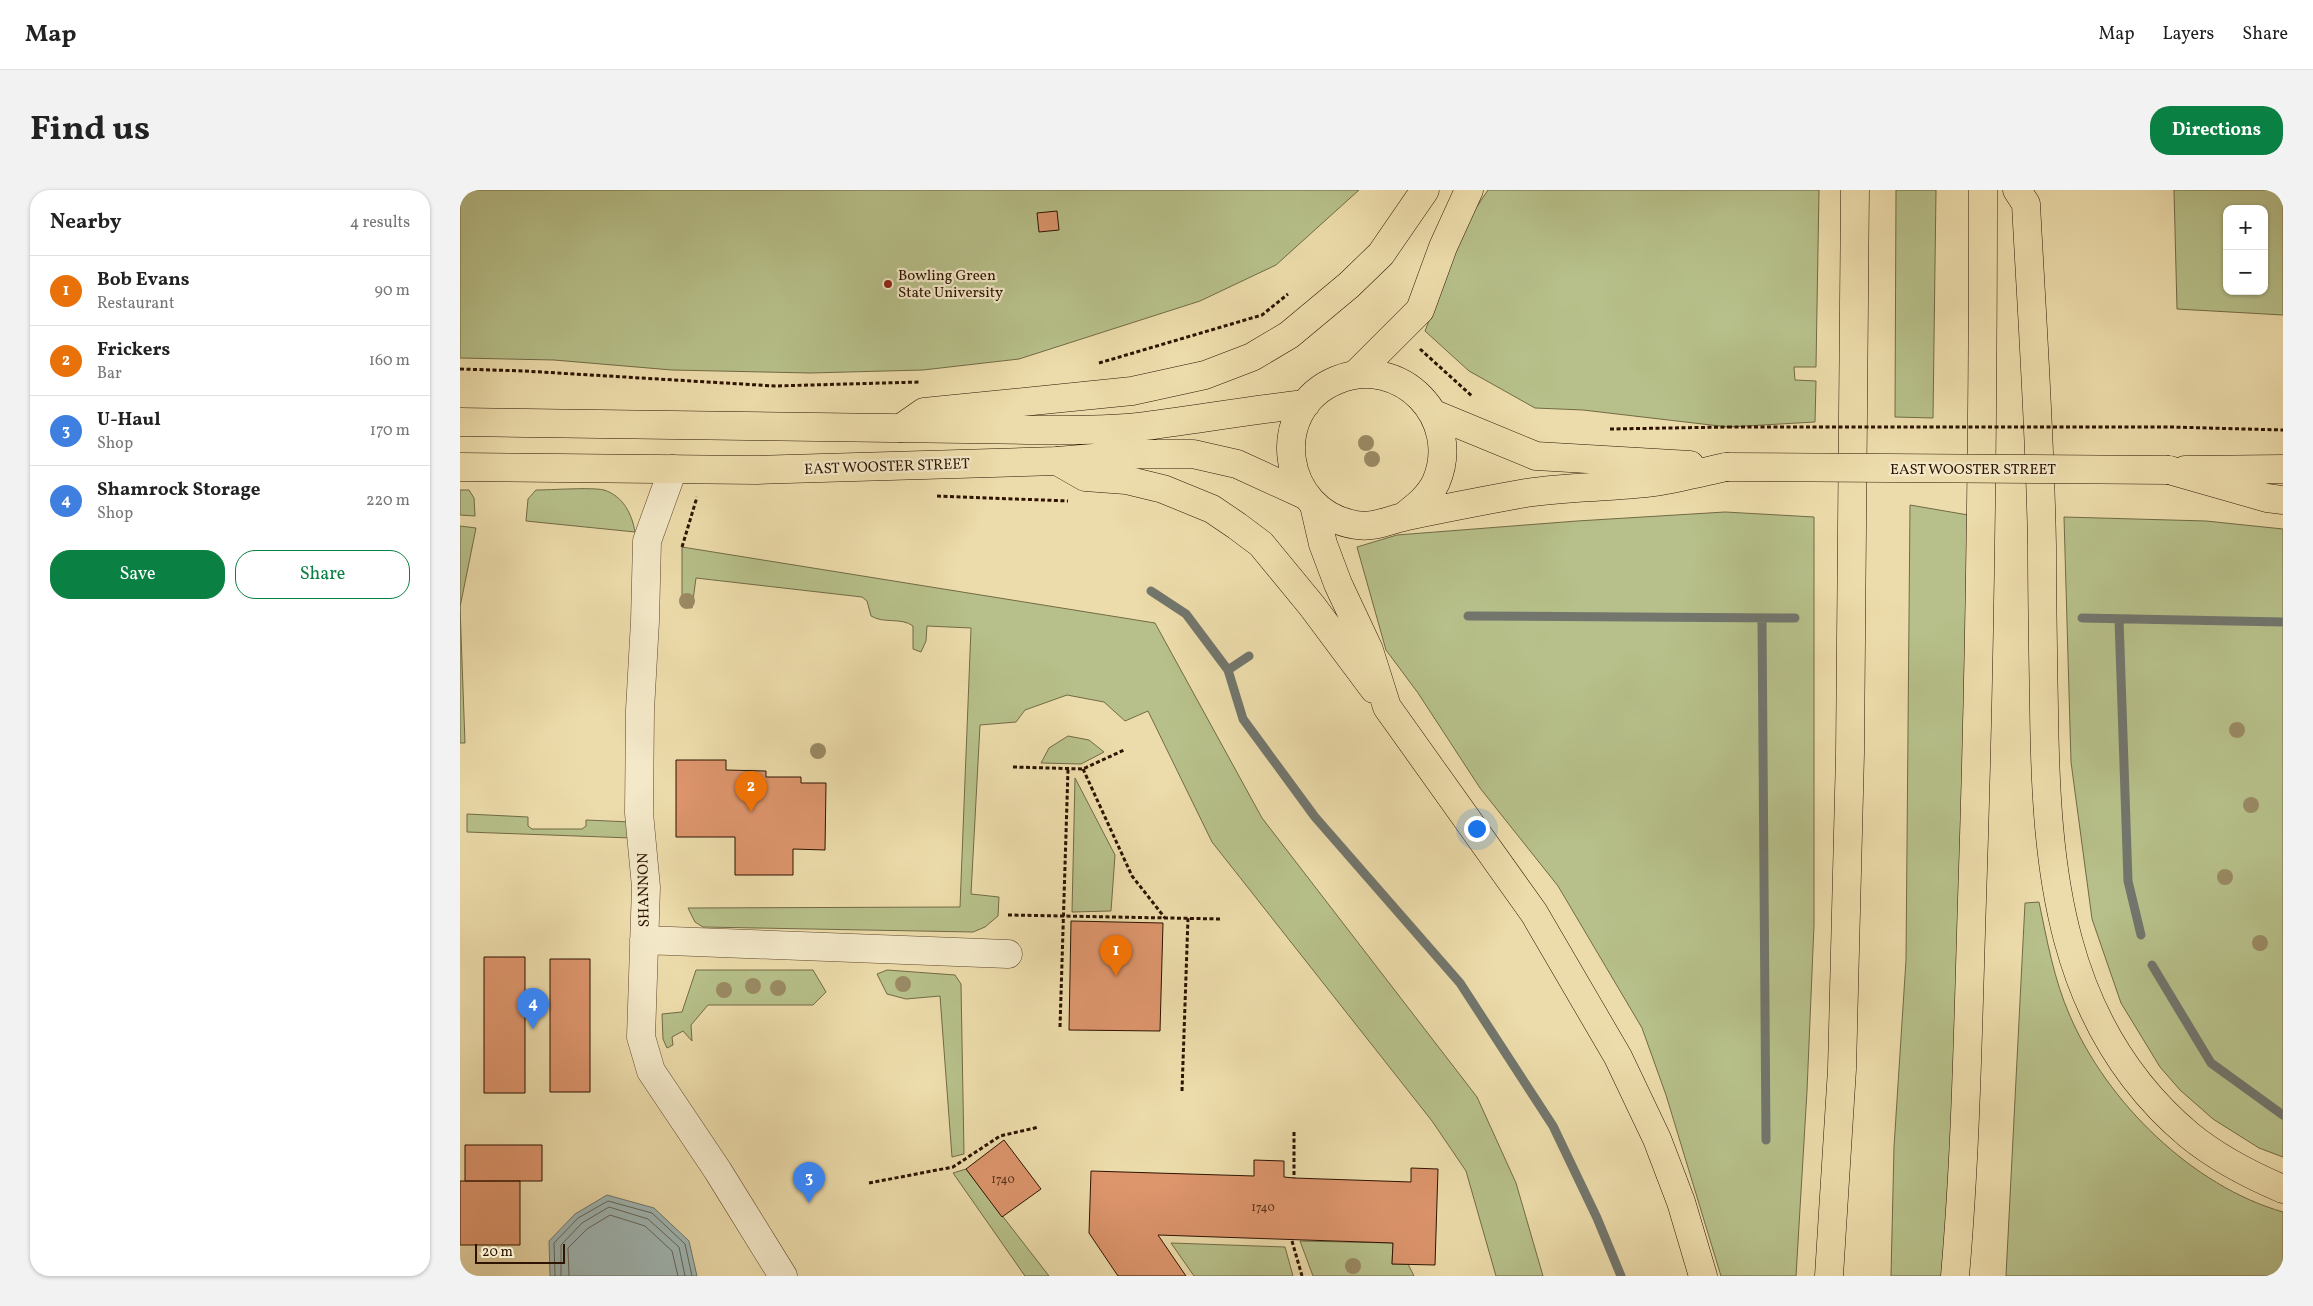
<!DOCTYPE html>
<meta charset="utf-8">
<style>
:root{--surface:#fff;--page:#f2f2f2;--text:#222;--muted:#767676;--line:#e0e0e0;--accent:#0b8043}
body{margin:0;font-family:Vollkorn,serif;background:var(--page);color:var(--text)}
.controls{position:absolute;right:15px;top:15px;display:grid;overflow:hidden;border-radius:10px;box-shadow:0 1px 4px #0004}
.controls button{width:45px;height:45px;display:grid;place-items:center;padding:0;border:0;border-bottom:1px solid var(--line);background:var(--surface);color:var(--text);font:25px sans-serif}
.scale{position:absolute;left:15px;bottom:12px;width:90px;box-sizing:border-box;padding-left:5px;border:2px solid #2d1300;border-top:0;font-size:14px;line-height:18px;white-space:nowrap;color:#2d1300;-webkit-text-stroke:4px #f3e8c8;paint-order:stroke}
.you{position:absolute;left:1016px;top:638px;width:18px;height:18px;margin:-12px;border:4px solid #fff;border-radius:50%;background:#1a73e8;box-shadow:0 0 0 8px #1a73e833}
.badge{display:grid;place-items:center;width:32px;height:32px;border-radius:50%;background:var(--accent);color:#fff;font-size:16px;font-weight:700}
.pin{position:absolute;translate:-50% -41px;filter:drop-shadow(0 1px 2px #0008)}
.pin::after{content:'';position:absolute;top:26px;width:18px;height:15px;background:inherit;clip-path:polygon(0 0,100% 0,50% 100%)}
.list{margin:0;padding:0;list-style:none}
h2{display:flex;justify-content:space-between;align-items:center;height:65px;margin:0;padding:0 20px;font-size:21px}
h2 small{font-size:16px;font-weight:400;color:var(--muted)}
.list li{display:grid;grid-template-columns:32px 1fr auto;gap:15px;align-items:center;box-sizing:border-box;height:70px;padding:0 20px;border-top:1px solid var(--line)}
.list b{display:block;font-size:19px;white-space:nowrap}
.list p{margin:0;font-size:16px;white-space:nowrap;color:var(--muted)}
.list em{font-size:16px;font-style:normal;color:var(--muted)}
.actions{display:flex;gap:10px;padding:15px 20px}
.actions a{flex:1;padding:11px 0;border:1px solid var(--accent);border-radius:20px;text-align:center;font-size:18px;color:var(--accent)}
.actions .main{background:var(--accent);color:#fff}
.map{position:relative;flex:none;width:1823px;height:1086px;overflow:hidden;border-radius:20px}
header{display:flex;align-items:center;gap:30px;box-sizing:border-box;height:70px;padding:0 25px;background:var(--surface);border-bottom:1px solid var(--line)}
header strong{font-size:24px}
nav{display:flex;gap:28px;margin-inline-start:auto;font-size:18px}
.intro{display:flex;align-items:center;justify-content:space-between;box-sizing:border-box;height:120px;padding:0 30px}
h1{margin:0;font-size:35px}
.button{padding:12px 22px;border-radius:20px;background:var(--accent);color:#fff;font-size:18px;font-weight:700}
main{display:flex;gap:30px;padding:0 30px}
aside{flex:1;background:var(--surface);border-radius:20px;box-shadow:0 1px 4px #0004}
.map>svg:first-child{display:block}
.green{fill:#b7c08a;stroke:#726a45;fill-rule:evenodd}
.water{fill:#a0b8b6;stroke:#72766d}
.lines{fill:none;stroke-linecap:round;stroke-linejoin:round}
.shore{stroke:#66665b;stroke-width:1}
.stream{stroke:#72766d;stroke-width:9}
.building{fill:#dd956c;stroke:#2d1300}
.minor-casing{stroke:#5d452b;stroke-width:29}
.major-casing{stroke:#2d1300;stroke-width:29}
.highway-casing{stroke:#2d1300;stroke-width:29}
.path{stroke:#2d1300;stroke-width:3;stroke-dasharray:4 2.5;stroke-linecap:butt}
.minor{stroke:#f3e8c8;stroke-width:28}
.major{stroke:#eddcab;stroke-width:28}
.highway{stroke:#eddcab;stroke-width:28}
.major-bridge-casing{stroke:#2d1300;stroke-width:29;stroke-linecap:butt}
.path-bridge{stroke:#2d1300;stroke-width:3;stroke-dasharray:4 2.5;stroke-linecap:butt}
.major-bridge{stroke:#eddcab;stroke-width:28}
.tree{fill:#9a8a64}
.poi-dot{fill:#8f2418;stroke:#f3e8c8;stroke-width:2}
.labels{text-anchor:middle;stroke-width:4.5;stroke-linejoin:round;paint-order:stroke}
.number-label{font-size:12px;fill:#59341b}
.poi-label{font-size:15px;fill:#2d1300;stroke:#f3e8c8;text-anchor:start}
.street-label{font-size:15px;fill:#2d1300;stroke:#f3e8c8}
</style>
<header>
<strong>Map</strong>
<nav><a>Map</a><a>Layers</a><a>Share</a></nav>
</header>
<div class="intro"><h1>Find us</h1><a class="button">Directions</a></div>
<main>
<aside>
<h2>Nearby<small>4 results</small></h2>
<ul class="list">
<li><span class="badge" style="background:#e8710a">1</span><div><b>Bob Evans</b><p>Restaurant</p></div><em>90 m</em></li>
<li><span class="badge" style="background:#e8710a">2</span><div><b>Frickers</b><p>Bar</p></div><em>160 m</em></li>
<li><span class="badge" style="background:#3f7fe0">3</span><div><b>U-Haul</b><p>Shop</p></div><em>170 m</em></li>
<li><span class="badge" style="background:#3f7fe0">4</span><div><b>Shamrock Storage</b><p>Shop</p></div><em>220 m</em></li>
</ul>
<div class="actions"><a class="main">Save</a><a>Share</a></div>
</aside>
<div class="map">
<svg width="1823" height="1086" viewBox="0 0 1823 1086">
<rect width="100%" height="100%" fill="#eddcab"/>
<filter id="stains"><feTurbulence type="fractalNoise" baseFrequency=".004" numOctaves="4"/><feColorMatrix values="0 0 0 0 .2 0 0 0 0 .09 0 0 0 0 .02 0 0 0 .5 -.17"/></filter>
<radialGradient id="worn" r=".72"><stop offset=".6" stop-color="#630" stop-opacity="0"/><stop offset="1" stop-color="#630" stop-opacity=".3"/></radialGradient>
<path class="green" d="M0 0H899L816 75 740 111 559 169 463 180 350 183 212 180 94 170 0 168Z
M1028 0H1359L1356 177H1334L1335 190 1356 191 1355 232 1268 237 1123 220 1075 218 1009 181 965 141 1008 30Z
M1436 0H1476L1473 228 1435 227Z
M1714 0H1823V125L1717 119ZM1767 19H1804V101H1767Z
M0 300H9L14 308 15 326 0 325Z
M76 300C92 300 131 297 144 300 163 306 172 324 175 342L66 331 68 309Z
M1450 315 1514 326 1493 1086H1431L1434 957 1446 770Z
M1265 322 1354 327V735L1347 901 1336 1086H1261L1206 905 1182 838 1098 696 1020 598 958 503 926 460 897 357 937 345 1117 331Z
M1604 327 1746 331 1823 339V967L1799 958 1753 929 1720 900 1700 877 1661 813 1632 729 1611 572Z
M0 336 16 338 0 417 5 553H0Z
M222 357 695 433 802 628 1017 907 1056 993 1083 1086H1036L1006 981 972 931 752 652 688 521 665 531 644 512 607 505 565 520 556 532 520 535 511 704 539 707 538 726 525 737 513 742 243 737 235 732 228 718 500 717 511 438 467 436 466 451 461 462 453 459V436C441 427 424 434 411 426L407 411 402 407 236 388 232 418 222 416Z
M608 546 629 550 644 562 621 574 581 573 589 558Z
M615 588 655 665 651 721 612 722Z
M7 624 68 627V636L72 639H122L126 636V630L171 632V648L7 642Z
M1579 712C1587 750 1594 790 1610 826 1647 912 1732 996 1823 1022V1086H1546L1565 713Z
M236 780H353L366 802 353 815H248L231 835 232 851 223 841 212 847 213 855 207 858 203 849 202 824 222 822Z
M427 780 495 785 501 794 504 964 492 967 480 806 446 809 427 804 417 784Z
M506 979 589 1086H565L493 983Z
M840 1051 933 1053 932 1074H948L954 1086H853Z
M711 1053 825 1057 833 1086H734Z"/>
<path class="water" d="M147 1005 194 1018 229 1051 237 1086H90L89 1051 115 1024Z"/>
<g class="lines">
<path class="shore" d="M95 1086 94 1053 118 1028 148 1011 192 1023 225 1054 232 1086
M101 1086V1055L122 1033 149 1017 188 1029 219 1057 225 1086
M109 1086 108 1058 127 1039 150 1025 185 1036 212 1061 218 1086"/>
<path class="stream" d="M691 401 726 424 768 480 783 529 855 627 1000 793 1093 936 1137 1028 1161 1086
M1008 426 1335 428
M1302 428 1306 950
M1622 428 1823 432
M1659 429 1668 691 1681 745
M768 480 789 466
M1692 775 1751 873 1823 925"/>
</g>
<path class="building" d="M597 21 599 40 579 42 577 23Z
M216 570H266V580L306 581V587H341V593H366L365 660 333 659V685H275V647H216Z
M611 731 703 733 700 841 609 840Z
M24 767H65V903H24Z
M90 769H130V902H90Z
M544 950 581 999 542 1027 506 979Z
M5 955H82V991H5Z
M794 970 824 971V987L834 988 951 992V978L978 979 975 1075 932 1074 933 1053 698 1045 726 1086H658L629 1043 631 981 794 986Z
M0 991H60V1055H0Z"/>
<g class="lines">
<defs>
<path id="minor" d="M213 279 187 351 185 431 180 520 179 623 186 697 181 847 191 881 258 981 323 1086
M184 750 548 764"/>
<path id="major" d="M974 224 1076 266 1230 275
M0 232 567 240C604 240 642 241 678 237 734 230 790 220 846 214
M0 277 297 280 597 271 681 264H733L777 274 847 306
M1725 280 1823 279
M943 327C956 317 969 307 976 292 1003 229 941 164 877 190 806 219 821 323 896 335 914 338 929 330 947 326 986 318 1026 310 1066 303 1108 296 1152 298 1195 292 1219 288 1243 282 1266 277"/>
<path id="highway" d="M1557 0 1566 14C1572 128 1580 242 1582 356 1582 410 1583 464 1584 519 1586 677 1598 835 1729 945 1757 968 1790 985 1823 999
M896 184 960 120 983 57 1009 0
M441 238 464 222 672 201 745 185 792 167 829 145 889 95 921 64 965 0
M597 271 625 287 666 290 703 299 752 319 777 336 801 354 852 416 914 499
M1709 280 1807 308 1823 310
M854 315 863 354 878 394 909 460 927 517 1074 723 1158 867 1197 949 1221 1012 1243 1086
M1369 1086 1382 879 1390 564 1395 0
M1495 1086C1506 961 1508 835 1512 710 1520 473 1523 237 1523 0"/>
</defs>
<use href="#minor" class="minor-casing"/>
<use href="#major" class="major-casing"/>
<use href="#highway" class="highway-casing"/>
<path class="path" d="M960 159 1013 207
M639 173 802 125 828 104
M0 179 64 181 315 196 459 192
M1710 237 1823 240
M1150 239 1268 237
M477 306 608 311
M222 357 237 307
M553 577 623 579 664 560
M623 579 672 686 705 728
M548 725 762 729
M600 837 608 579
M722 901 728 728
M834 942V988
M409 993 493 977 540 946 579 937
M832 1051 842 1086"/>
<use href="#minor" class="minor"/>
<use href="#major" class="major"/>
<use href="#highway" class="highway"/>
<defs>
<path id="major-bridge" d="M1266 277 1709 280"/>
</defs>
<use href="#major-bridge" class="major-bridge-casing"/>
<path class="path-bridge" d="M1268 237H1710"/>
<use href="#major-bridge" class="major-bridge"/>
</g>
<g class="tree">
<circle cx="906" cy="253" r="8"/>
<circle cx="912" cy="269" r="8"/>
<circle cx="227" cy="411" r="8"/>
<circle cx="1777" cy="540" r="8"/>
<circle cx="358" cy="561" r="8"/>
<circle cx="1791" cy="615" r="8"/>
<circle cx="1765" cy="687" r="8"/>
<circle cx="1800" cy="753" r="8"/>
<circle cx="443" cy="794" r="8"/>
<circle cx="293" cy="796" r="8"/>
<circle cx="318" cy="798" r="8"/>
<circle cx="264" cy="800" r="8"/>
<circle cx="893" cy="1076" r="8"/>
</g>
<circle class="poi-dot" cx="428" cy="94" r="5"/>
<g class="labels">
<g class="number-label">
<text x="543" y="993">1740</text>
<text x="803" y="1021">1740</text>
</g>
<g class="poi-label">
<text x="438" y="90">Bowling Green<tspan x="438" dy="17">State University</tspan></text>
</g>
<g class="street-label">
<text transform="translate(427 276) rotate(-2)" y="5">EAST WOOSTER STREET</text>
<text x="1513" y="284">EAST WOOSTER STREET</text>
<text transform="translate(183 700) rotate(-91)" y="5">SHANNON</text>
</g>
</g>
<rect width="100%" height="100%" filter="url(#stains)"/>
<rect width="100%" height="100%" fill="url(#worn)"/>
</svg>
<div class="controls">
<button>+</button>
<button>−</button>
</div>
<div class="scale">20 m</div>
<div class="you"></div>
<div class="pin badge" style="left:656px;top:786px;background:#e8710a">1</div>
<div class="pin badge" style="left:291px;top:622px;background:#e8710a">2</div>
<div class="pin badge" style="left:349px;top:1013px;background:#3f7fe0">3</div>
<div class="pin badge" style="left:73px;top:839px;background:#3f7fe0">4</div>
</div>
</main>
